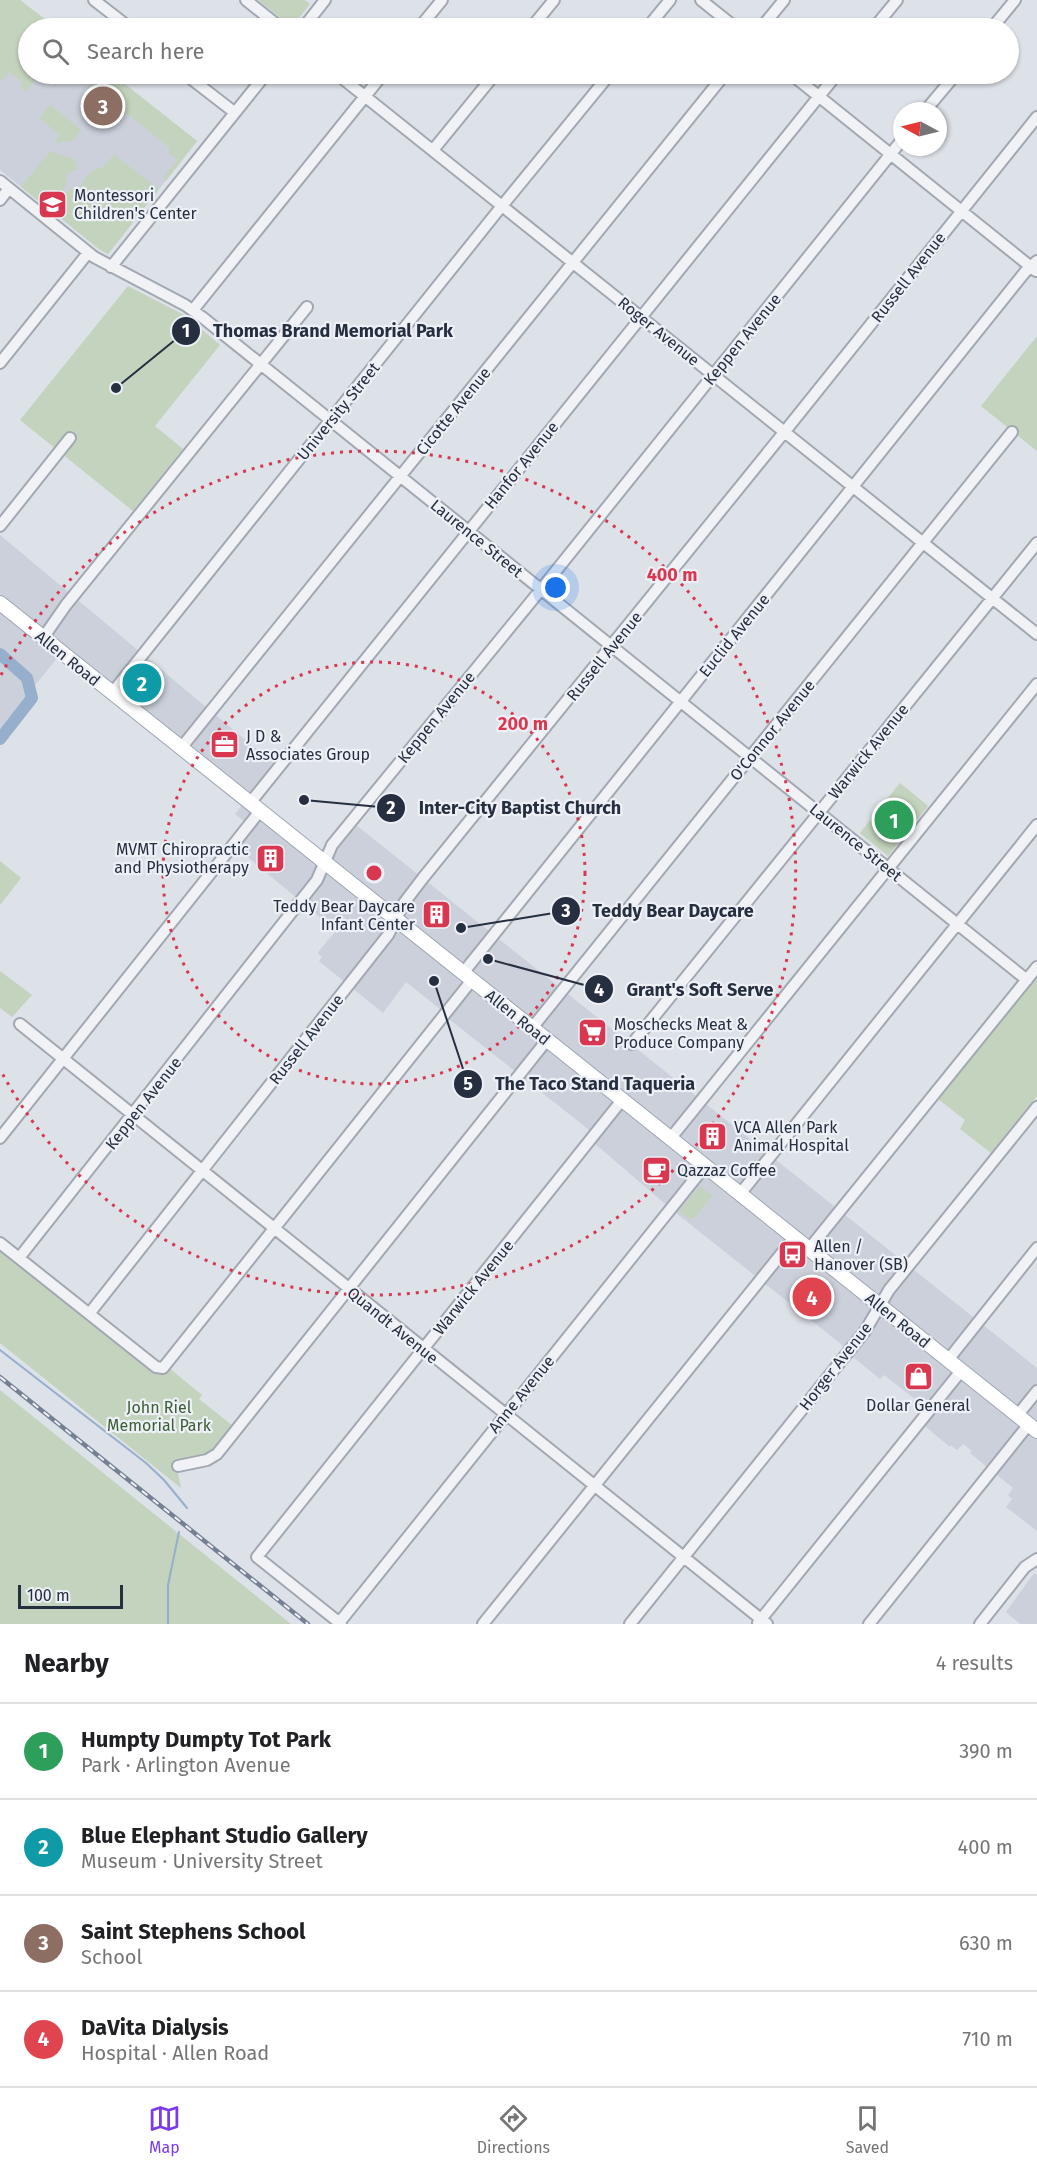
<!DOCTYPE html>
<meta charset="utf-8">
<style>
:root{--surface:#fff;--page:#f2f2f2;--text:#202124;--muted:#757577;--line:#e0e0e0;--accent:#7c3aed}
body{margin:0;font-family:"Fira Sans",sans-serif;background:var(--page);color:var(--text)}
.compass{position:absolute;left:893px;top:102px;width:54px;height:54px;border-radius:50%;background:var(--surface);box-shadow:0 2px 4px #0004;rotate:277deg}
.scale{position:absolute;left:18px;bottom:15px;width:105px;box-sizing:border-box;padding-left:6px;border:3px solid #252f40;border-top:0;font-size:16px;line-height:21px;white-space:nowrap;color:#252f40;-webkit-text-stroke:4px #edf0f6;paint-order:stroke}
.you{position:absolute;left:556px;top:588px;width:21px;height:21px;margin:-15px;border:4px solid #fff;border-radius:50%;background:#1a73e8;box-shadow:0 0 0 9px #1a73e833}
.badge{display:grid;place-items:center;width:39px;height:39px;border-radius:50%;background:var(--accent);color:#fff;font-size:20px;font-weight:700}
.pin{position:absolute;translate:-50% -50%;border:3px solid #fff;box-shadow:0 2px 6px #0006}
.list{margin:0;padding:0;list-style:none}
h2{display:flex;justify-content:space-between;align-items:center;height:78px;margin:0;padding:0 24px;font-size:26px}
h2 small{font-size:20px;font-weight:400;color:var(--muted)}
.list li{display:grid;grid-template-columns:39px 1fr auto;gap:18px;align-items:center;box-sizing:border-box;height:96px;padding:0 24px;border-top:2px solid var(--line)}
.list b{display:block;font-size:22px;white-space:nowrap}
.list p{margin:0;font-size:20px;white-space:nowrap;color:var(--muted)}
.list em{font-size:20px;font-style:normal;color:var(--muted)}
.icon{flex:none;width:33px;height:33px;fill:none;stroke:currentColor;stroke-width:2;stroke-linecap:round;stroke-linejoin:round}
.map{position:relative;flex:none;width:1037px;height:1624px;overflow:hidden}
.search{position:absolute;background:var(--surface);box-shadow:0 2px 4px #0004;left:18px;right:18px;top:18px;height:66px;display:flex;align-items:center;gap:15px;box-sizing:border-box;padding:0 21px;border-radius:33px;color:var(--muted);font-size:22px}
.sheet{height:462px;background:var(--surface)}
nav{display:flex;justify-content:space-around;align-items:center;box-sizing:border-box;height:84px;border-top:2px solid var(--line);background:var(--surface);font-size:16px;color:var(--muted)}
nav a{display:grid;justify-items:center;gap:3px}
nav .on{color:var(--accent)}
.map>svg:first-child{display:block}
.built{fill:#cbd0da}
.green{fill:#c3d3bd}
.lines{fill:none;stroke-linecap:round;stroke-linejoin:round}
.stream{stroke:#95afcc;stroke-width:2}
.river{stroke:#95afcc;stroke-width:12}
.minor-casing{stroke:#a2a8b2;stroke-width:14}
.major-casing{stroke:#9ba6b5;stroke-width:16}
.minor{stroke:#f0f2f6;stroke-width:10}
.major{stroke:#fff;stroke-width:14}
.rail-casing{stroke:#758193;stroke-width:4.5}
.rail{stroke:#edf0f6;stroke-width:2;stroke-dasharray:7;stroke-linecap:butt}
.ring{fill:none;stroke:#d9364f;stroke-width:3;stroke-dasharray:3 6}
.labels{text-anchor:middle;stroke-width:4.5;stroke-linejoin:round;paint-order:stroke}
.poi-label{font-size:16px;fill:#252f40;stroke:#edf0f6;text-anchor:start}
.street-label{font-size:16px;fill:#252f40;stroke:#edf0f6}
.park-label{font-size:16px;fill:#3a5d31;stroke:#edf0f6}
.centre{fill:#d9364f;stroke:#edf0f6;stroke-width:3}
.ring-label{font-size:18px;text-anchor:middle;font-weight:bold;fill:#d9364f;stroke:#edf0f6;stroke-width:4.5;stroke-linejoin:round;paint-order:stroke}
.leader{fill:none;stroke:#252f40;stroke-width:2}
.callout-dot{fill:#252f40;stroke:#edf0f6;stroke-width:2}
.mark-label{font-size:18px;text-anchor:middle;font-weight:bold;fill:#fff}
.callout-label{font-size:18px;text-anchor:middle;font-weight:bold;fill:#252f40;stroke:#edf0f6;stroke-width:4.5;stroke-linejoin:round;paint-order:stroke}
</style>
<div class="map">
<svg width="1037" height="1624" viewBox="0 0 1037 1624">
<rect width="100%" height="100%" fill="#dde1e8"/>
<path class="built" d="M0 0H20L56 28H28V74H112L197 141 108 254 99 249 0 170Z
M0 535 279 768 250 803 324 862 351 821 1037 1368V1531L1006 1507 1012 1499 1008 1495 1013 1488 970 1453 972 1451 963 1444 957 1450 951 1445 950 1447 920 1422 929 1410 884 1375 880 1379 848 1353 841 1344 671 1209 594 1143 588 1129 444 1015 445 1013 406 982 383 1013 319 961 322 957 318 954 319 951 335 932 337 933 338 932 233 845 249 825 235 814 246 800 61 653 0 729Z
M1034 1573 1037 1575V1624H1020L1006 1612Z"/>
<path class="green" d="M0 0H20L56 28H28V74H40L26 92 21 87 24 83 9 72 0 82Z
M258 0H305L310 4 292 27Z
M77 74H112L197 141 166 181 163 178 177 160 169 153V147Z
M50 105 81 130 74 140 57 143 56 140 60 135 39 118Z
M50 151 74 159 77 169 67 174 66 186 48 209 21 187Z
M114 155 159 189 108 254 99 249 52 211 70 189 81 186 91 171 103 167Z
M128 286 186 316 220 345 155 426 183 449 133 511 20 420Z
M1037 336V451L981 406Z
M900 783 928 806 888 856 860 833Z
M0 861 21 878 0 905Z
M0 971 32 995 12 1017 0 1008Z
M1037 976V1096L991 1153 960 1129 965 1120 938 1099Z
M700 1186 712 1196 694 1218 689 1219 679 1211Z
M0 1248 153 1370 162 1372 169 1368 202 1395 199 1399 233 1426C210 1456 213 1455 175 1461L181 1488 0 1343Z
M0 1390 291 1624H0Z"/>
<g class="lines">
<path class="stream" d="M0 1350 146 1463 164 1480 187 1508
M168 1624V1585L179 1532"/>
<path class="river" d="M0 654 27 678 32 698 0 739"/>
<defs>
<path id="minor" d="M94 0 130 28
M246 0 281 28
M701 0 736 28
M303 28 325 0
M419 28 442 0
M531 28 554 0
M647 28 670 0
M761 28 784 0
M874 28 897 0
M992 28 1015 0
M185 74 234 112
M337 74 1037 634
M791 74 1036 271
M925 111 956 74
M433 150 495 74
M0 181 94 257 185 305 202 317 1027 980
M0 200 9 188
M111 267 266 74
M193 310 383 74
M0 363 88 253
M0 526 70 438
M43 638 66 605 307 307
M112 693 497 212 610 74
M181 748 725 74
M250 803 837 74
M463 973 1025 272 1037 261
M20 1024 767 1624
M532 1028 1012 432
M632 1044 1037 543
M0 1138 260 811
M670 1139 1037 684
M740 1194 1037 825
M0 1243 156 1367 163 1368 472 980
M809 1249 1037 967
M19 1258 317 880 332 845 547 582 902 140
M89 1314 388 935 404 903 423 878 790 425 1037 117
M948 1360 1037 1248
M1017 1416 1037 1391
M178 1466 207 1460 217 1454 547 1040
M339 1623 705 1166
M758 1623 961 1371
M341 1624 257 1557 622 1100
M483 1624 794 1238
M630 1624 865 1331 889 1290 1037 1107
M869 1624 1029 1424
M980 1624 1025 1567 1037 1559"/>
<path id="major" d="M0 603 1037 1431"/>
</defs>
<use href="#minor" class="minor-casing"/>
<use href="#major" class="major-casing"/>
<use href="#minor" class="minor"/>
<use href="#major" class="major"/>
<defs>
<path id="rail" d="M0 1377 308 1624"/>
</defs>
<use href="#rail" class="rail-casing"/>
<use href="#rail" class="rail"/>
</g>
<g class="ring">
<circle cx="374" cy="873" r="211"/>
<path d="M1 675A422 422 0 1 1 1 1071"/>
</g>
<defs>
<symbol id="school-square" viewBox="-11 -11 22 22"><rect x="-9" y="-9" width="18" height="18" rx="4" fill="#d9364f" stroke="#edf0f6"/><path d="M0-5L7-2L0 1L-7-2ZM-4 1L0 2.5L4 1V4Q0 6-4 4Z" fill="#fff"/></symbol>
<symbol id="office-square" viewBox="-11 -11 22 22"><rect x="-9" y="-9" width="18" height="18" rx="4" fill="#d9364f" stroke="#edf0f6"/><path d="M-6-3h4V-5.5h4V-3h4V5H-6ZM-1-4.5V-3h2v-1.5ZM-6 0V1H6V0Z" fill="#fff"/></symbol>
<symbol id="building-square" viewBox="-11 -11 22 22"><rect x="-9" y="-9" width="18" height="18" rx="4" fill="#d9364f" stroke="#edf0f6"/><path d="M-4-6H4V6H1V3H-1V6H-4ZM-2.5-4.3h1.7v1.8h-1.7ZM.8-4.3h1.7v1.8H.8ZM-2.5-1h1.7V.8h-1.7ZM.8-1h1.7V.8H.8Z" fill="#fff"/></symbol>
<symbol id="supermarket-square" viewBox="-11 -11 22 22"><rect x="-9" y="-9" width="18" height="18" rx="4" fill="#d9364f" stroke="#edf0f6"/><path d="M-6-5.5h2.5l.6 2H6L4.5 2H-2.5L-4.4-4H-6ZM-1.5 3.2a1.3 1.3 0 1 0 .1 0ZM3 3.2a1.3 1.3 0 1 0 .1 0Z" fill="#fff"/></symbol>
<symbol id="cafe-square" viewBox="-11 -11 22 22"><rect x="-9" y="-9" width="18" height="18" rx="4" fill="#d9364f" stroke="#edf0f6"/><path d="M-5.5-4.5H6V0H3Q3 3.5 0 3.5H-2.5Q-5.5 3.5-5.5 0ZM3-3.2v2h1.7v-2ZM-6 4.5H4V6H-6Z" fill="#fff"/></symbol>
<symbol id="bus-square" viewBox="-11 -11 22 22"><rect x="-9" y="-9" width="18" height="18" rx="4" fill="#d9364f" stroke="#edf0f6"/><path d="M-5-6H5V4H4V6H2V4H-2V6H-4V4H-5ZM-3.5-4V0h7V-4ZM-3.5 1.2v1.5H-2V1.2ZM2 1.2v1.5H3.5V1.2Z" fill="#fff"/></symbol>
<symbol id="shop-square" viewBox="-11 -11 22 22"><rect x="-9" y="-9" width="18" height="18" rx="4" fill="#d9364f" stroke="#edf0f6"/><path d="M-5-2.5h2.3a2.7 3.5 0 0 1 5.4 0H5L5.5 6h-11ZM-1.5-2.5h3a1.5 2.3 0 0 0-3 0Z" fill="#fff"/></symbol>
</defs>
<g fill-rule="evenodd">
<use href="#school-square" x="36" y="188" width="33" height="33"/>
<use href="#office-square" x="208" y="728" width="33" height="33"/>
<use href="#building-square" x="254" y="842" width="33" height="33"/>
<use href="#building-square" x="420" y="898" width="33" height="33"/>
<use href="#supermarket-square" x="576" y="1016" width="33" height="33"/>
<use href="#building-square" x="696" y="1120" width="33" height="33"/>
<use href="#cafe-square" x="640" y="1154" width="33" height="33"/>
<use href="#bus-square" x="776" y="1238" width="33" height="33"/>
<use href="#shop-square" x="902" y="1360" width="33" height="33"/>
</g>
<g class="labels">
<g class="poi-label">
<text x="74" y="201">Montessori<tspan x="74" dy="18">Children's Center</tspan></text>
<text x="246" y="742">J D &amp;<tspan x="246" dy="18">Associates Group</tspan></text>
<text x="249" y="855" text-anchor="end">MVMT Chiropractic<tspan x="249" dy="18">and Physiotherapy</tspan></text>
<text x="415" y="912" text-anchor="end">Teddy Bear Daycare<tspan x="415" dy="18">Infant Center</tspan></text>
<text x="614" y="1030">Moschecks Meat &amp;<tspan x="614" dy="18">Produce Company</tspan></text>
<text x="734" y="1133">VCA Allen Park<tspan x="734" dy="18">Animal Hospital</tspan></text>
<text x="677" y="1176">Qazzaz Coffee</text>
<text x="814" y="1252">Allen /<tspan x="814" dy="18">Hanover (SB)</tspan></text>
<text x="918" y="1411" text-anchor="middle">Dollar General</text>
</g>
<g class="street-label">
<text transform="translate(908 277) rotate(-52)" y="6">Russell Avenue</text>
<text transform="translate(659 331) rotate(39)" y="6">Roger Avenue</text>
<text transform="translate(742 339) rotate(-51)" y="6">Keppen Avenue</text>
<text transform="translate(338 411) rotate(-51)" y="6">University Street</text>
<text transform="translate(453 411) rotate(-51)" y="6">Cicotte Avenue</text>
<text transform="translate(521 465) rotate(-51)" y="6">Hanfor Avenue</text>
<text transform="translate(477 538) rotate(39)" y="6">Laurence Street</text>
<text transform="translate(734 635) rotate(-51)" y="6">Euclid Avenue</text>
<text transform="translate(604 656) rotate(-51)" y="6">Russell Avenue</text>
<text transform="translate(68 658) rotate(39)" y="6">Allen Road</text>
<text transform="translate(436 717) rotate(-51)" y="6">Keppen Avenue</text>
<text transform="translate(772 730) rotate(-51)" y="6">O'Connor Avenue</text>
<text transform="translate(868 751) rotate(-51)" y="6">Warwick Avenue</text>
<text transform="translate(856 842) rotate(39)" y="6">Laurence Street</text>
<text transform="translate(518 1017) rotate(39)" y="6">Allen Road</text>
<text transform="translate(306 1039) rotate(-52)" y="6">Russell Avenue</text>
<text transform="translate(143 1103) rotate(-52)" y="6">Keppen Avenue</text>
<text transform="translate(473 1287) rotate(-51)" y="6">Warwick Avenue</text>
<text transform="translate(898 1320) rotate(39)" y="6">Allen Road</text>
<text transform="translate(393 1325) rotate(39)" y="6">Quandt Avenue</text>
<text transform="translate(835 1366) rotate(-52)" y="6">Horger Avenue</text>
<text transform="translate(521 1394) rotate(-51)" y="6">Anne Avenue</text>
</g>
<g class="park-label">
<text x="159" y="1413">John Riel<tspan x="159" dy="18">Memorial Park</tspan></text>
</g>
</g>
<circle cx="374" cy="873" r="9" class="centre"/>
<g class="ring-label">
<text x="672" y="581">400 m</text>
<text x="523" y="730">200 m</text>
</g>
<path class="leader" d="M116 388L186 331M304 800L391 808M461 928L566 911M488 959L599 989M434 981L468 1084"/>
<g class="callout-dot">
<circle cx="116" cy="388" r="6"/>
<circle cx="304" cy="800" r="6"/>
<circle cx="461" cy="928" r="6"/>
<circle cx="488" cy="959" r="6"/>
<circle cx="434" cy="981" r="6"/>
<circle cx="186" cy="331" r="15"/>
<circle cx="391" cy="808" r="15"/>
<circle cx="566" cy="911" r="15"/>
<circle cx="599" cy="989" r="15"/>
<circle cx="468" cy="1084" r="15"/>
</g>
<g class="mark-label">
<text x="186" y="337">1</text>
<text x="391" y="814">2</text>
<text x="566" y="917">3</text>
<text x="599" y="996">4</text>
<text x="468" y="1090">5</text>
</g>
<g class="callout-label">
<text x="333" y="337">Thomas Brand Memorial Park</text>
<text x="520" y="814">Inter-City Baptist Church</text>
<text x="673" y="917">Teddy Bear Daycare</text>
<text x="700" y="996">Grant's Soft Serve</text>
<text x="595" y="1090">The Taco Stand Taqueria</text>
</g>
</svg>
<svg class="compass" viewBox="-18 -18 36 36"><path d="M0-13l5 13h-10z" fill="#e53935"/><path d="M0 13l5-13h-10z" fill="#757577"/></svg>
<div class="scale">100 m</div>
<div class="you"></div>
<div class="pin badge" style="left:894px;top:820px;background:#2e9e5b">1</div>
<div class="pin badge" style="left:142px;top:683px;background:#0f9aa8">2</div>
<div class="pin badge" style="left:103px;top:106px;background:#8d6e63">3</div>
<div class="pin badge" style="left:812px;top:1297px;background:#e0444e">4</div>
<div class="search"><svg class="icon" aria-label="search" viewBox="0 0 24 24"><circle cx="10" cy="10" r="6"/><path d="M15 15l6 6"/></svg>Search here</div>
</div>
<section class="sheet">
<h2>Nearby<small>4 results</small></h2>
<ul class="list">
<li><span class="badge" style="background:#2e9e5b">1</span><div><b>Humpty Dumpty Tot Park</b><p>Park · Arlington Avenue</p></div><em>390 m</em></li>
<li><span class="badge" style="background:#0f9aa8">2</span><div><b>Blue Elephant Studio Gallery</b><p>Museum · University Street</p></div><em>400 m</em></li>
<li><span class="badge" style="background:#8d6e63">3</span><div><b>Saint Stephens School</b><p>School</p></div><em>630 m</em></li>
<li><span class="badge" style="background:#e0444e">4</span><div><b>DaVita Dialysis</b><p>Hospital · Allen Road</p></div><em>710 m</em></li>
</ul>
</section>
<nav>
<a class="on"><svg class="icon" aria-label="map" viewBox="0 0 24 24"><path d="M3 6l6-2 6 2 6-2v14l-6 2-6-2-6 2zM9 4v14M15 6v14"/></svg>Map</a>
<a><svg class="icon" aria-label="directions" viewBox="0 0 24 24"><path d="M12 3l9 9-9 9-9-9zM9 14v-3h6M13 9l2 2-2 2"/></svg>Directions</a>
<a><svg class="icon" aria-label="saved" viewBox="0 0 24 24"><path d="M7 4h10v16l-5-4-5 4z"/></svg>Saved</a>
</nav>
